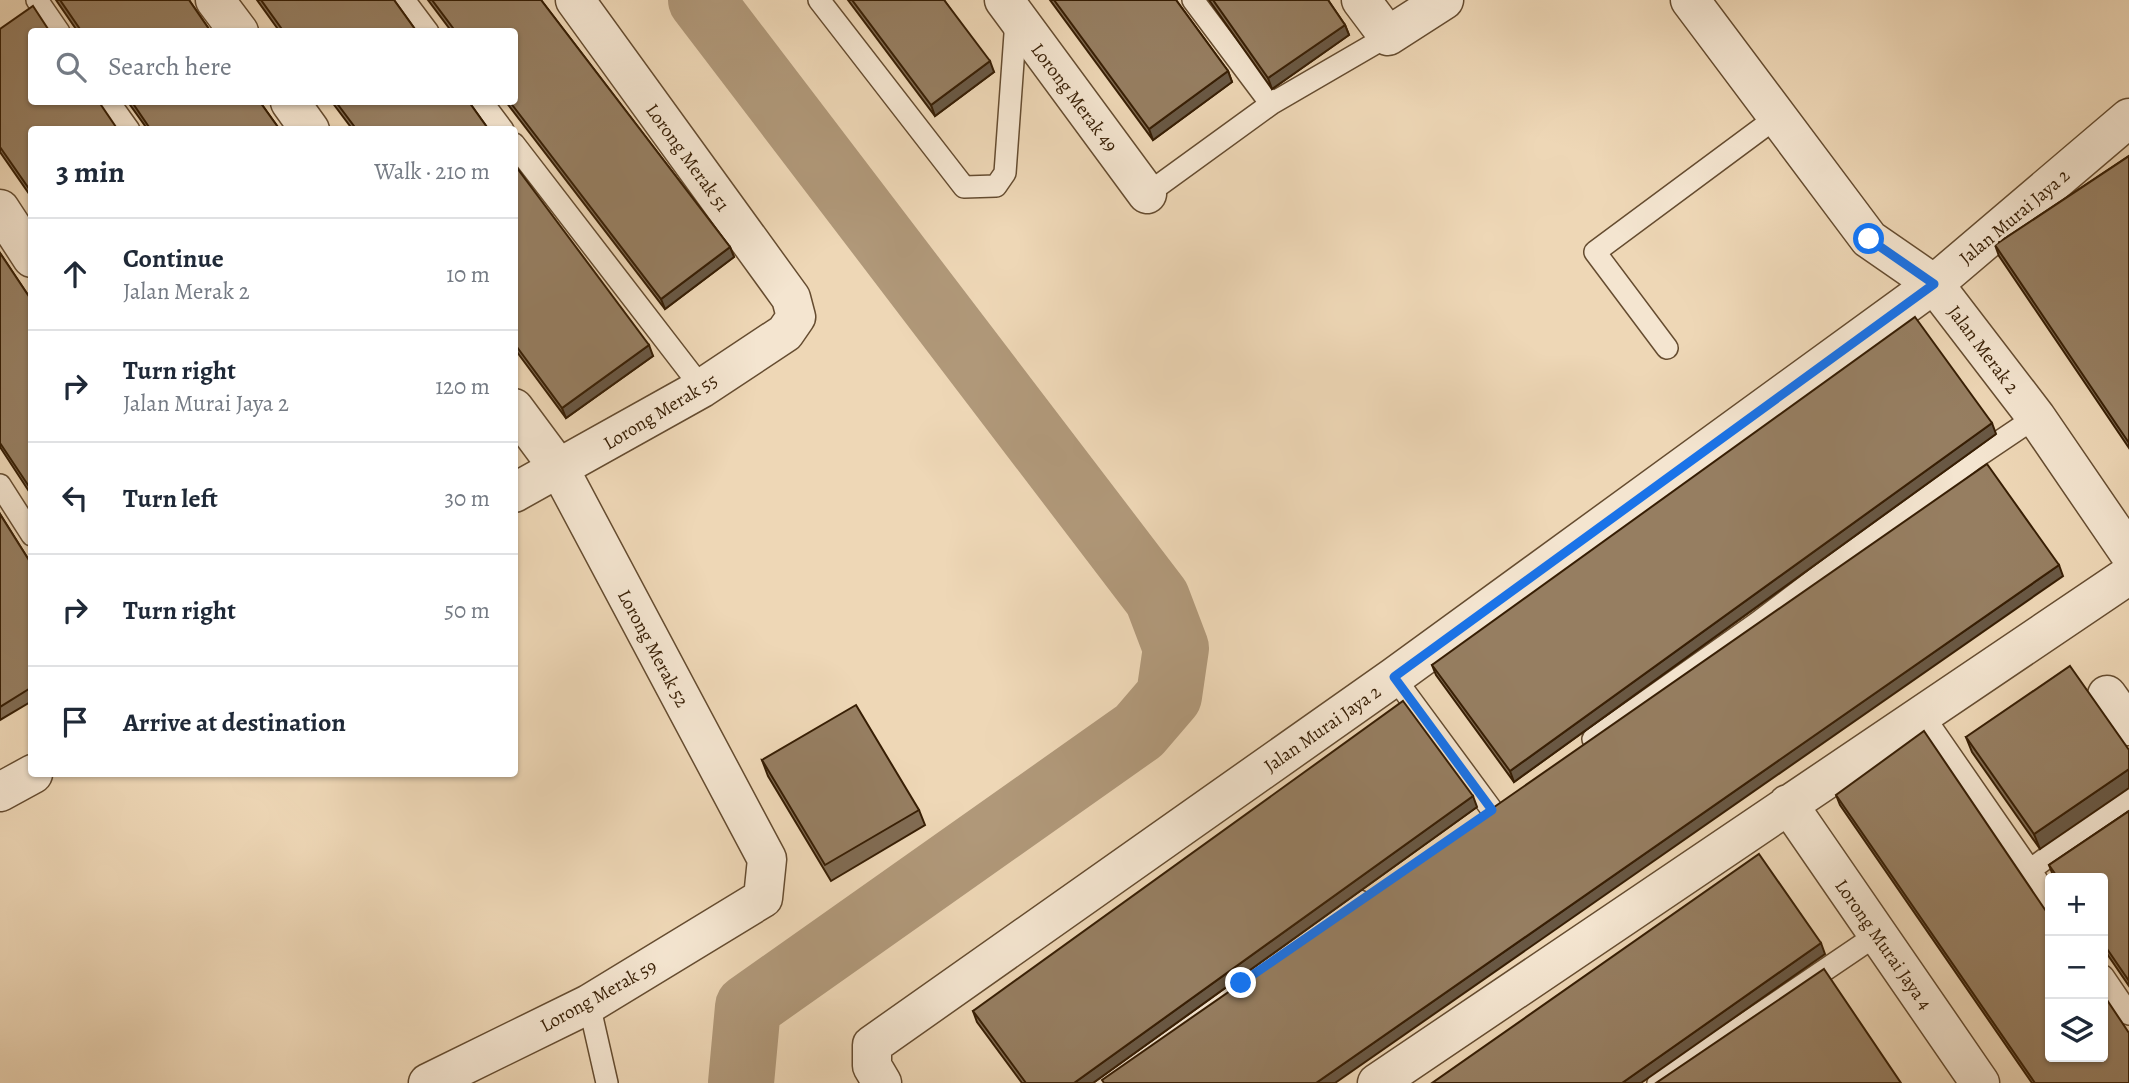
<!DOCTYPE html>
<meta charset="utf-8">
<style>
:root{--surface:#fff;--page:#f2f2f3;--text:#1f2937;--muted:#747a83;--line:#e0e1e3}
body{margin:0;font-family:Alegreya,serif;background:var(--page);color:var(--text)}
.controls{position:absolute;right:21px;bottom:21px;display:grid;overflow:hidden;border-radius:7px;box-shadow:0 2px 5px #0004}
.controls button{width:63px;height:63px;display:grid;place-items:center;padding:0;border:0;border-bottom:2px solid var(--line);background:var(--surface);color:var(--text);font:35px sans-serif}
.stop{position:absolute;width:21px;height:21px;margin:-16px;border:5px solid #1a73e8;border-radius:50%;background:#fff}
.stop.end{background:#1a73e8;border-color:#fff;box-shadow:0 2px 7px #0008}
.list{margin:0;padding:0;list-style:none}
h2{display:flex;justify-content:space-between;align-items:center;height:91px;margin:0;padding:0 28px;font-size:30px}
h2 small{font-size:23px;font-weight:400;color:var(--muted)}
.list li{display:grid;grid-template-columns:46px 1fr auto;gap:21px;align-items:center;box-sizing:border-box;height:112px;padding:0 28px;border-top:2px solid var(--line)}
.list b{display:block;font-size:26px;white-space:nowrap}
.list p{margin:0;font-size:23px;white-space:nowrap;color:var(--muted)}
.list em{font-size:23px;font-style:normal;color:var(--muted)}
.icon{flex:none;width:38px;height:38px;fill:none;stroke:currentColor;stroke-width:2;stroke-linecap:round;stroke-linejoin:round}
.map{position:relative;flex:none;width:2129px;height:1083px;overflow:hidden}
.search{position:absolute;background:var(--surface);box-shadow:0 2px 5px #0004;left:28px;top:28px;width:490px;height:77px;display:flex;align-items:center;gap:18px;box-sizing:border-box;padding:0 24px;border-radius:7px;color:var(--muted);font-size:26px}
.panel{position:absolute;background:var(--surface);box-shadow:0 2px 5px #0004;left:28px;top:126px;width:490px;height:651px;border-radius:7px}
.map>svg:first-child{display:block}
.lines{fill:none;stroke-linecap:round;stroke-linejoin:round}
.river{stroke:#b09879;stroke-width:66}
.service-casing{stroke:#654c30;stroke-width:24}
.minor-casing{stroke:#654c30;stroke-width:41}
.service{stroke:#f4e5d0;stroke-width:21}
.minor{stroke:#f4e5d0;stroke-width:38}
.wall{fill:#816c53;stroke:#371e04;stroke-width:2}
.shaded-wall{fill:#695844;stroke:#371e04;stroke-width:2}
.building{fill:#967e61;stroke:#371e04;stroke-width:2}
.route{stroke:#1a73e8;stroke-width:9}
.labels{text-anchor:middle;stroke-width:6;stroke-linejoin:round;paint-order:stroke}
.street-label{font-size:19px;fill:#371e04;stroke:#f4e5d0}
</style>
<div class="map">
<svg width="2129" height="1083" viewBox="0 0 2129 1083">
<rect width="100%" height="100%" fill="#eed7b6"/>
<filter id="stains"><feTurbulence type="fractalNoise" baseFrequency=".00286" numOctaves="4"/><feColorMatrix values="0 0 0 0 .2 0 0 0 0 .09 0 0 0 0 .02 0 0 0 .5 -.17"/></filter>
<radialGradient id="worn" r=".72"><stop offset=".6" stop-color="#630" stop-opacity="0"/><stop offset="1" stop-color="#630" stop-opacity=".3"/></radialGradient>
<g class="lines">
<path class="river" d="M701 0 1157 598 1176 648 1169 696 1139 731 748 1007 741 1083"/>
<defs>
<path id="service" d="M37 0 59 32
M404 0 428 32
M819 0 964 187 996 186 1005 173 1016 20
M1193 0 1271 104
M109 102 129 130
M482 102 503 130
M514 144 702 388
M1147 194 1271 104 1388 36
M1667 348 1595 252 1777 117
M0 485 32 535
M1394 677 1492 810
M1922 714 2050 899
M1593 739 1757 623 1975 458 2036 417
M2030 870 2129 797
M2103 976 2129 1014
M589 1004 607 1083
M1099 1083 1360 901
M1658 1083 1878 934"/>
<path id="minor" d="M215 0 239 32
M1004 0 1147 194
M1361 0 1388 36 1444 0
M1690 0 1869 239 1934 284 2036 417 2129 553
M290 102 310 130
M0 209 32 258
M514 493 702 388 785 333 796 317 791 298 575 0
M2107 695 2129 726
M0 792 33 774
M1788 804 1980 1083
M428 1083 589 1004 763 898 767 859 560 470 514 408
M882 1083 872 1066V1045L1394 677 1934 284 2129 118
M1377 1083 2129 575"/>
</defs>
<use href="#service" class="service-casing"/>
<use href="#minor" class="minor-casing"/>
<use href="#service" class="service"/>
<use href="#minor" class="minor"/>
</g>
<path class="wall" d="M56 0H189L211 32H78Z
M257 0H394L417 32H280Z
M428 0H541L730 247 734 257 665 309 506 102H514V32H452Z
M848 0H944L994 72 935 116Z
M1050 0H1176L1228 71 1232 82 1153 140Z
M1209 0H1328L1345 25 1349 35 1272 89Z
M0 29 32 130V198L0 152Z
M128 102H260L280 130H148Z
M332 102H469L489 130H353Z
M2129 156V448L1999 256 1995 245Z
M514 164 653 356 566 418 514 348Z
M0 253 32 301V496L0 447Z
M1996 434 1514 782 1436 675 1432 665Z
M0 514 32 565V701L0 720Z
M1966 737 2129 750 2040 849 1972 752Z
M762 760 919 810 925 825 831 881 768 776Z
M1836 795 2129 1083H2032L1840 805Z
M1477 807 1093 1083H1022L977 1022 973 1011Z
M2129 811V986L2103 948V878H2054L2049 865Z"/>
<path class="shaded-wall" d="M1345 25 1349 35 1272 89 1268 78Z
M990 61 994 72 935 116 931 105Z
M1228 71 1232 82 1153 140 1149 129Z
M730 247 734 257 665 309 661 299Z
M649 345 653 356 566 418 562 408Z
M1992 423 1996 434 1514 782 1510 771Z
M2059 565 2063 576 1335 1083H1316Z
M2129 769V788L2040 849 2034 834Z
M1473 796 1477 807 1093 1083H1074Z
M1821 943 1825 954 1641 1083H1622Z"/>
<path class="building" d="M60 0H189L211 32H82Z
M261 0H394L417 32H284Z
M432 0H541L730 247 661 299 510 102H514V32H456Z
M852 0H944L990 61 931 105Z
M1054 0H1176L1228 71 1149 129Z
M1213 0H1328L1345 25 1268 78Z
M33 6 50 32H32V102H99L118 130H32V193L0 147V29Z
M132 102H260L280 130H151Z
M336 102H469L489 130H357Z
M2129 156V443L1995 245Z
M514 164 649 345 562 408 514 343Z
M0 253 32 301V491L0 443Z
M1915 317 1992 423 1510 771 1432 665Z
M1987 464 2059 565 1316 1083H1104L1102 1080Z
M0 514 32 565V687L0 707Z
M2070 666 2129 750V769L2034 834 1966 737Z
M1403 701 1473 796 1074 1083H1026L973 1011Z
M856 705 919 810 825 865 762 760Z
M1924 731 2050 917V1057H2103V994L2129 1033V1083H2035L1836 795Z
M2129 811V981L2103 943V878H2058L2049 865Z
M1759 854 1821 943 1622 1083H1432Z
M1824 969 1901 1083H1656Z"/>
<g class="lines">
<path class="route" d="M1241 983 1492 810 1394 677 1934 284 1869 239"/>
</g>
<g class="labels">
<g class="street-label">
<text transform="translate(1075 97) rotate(53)" y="7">Lorong Merak 49</text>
<text transform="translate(688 157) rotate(54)" y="7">Lorong Merak 51</text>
<text transform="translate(2014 216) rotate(-40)" y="7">Jalan Murai Jaya 2</text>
<text transform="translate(1984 349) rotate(53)" y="7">Jalan Merak 2</text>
<text transform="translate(660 411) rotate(-31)" y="7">Lorong Merak 55</text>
<text transform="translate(654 648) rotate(62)" y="7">Lorong Merak 52</text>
<text transform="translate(1322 728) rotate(-35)" y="7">Jalan Murai Jaya 2</text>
<text transform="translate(1884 944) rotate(55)" y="7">Lorong Murai Jaya 4</text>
<text transform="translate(598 995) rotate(-29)" y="7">Lorong Merak 59</text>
</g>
</g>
<rect width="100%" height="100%" filter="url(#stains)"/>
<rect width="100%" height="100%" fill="url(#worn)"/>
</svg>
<div class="controls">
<button>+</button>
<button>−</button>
<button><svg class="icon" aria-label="layers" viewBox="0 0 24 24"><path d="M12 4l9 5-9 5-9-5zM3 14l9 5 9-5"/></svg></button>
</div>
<div class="stop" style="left:1869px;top:239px"></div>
<div class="stop end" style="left:1241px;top:983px"></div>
<div class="search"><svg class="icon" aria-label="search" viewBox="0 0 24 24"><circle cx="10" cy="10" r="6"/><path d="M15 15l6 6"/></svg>Search here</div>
<section class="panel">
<h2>3 min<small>Walk · 210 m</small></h2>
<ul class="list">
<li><svg class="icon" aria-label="ahead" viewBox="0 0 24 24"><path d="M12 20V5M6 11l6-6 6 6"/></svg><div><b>Continue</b><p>Jalan Merak 2</p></div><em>10 m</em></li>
<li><svg class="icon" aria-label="right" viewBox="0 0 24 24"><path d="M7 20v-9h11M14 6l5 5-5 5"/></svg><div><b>Turn right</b><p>Jalan Murai Jaya 2</p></div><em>120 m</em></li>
<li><svg class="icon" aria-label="left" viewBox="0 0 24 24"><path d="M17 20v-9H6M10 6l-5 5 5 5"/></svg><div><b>Turn left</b></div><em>30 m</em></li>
<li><svg class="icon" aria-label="right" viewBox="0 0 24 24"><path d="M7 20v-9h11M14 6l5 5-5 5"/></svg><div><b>Turn right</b></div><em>50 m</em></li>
<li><svg class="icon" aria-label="arrive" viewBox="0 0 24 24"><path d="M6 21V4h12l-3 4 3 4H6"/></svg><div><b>Arrive at destination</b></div></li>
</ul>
</section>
</div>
